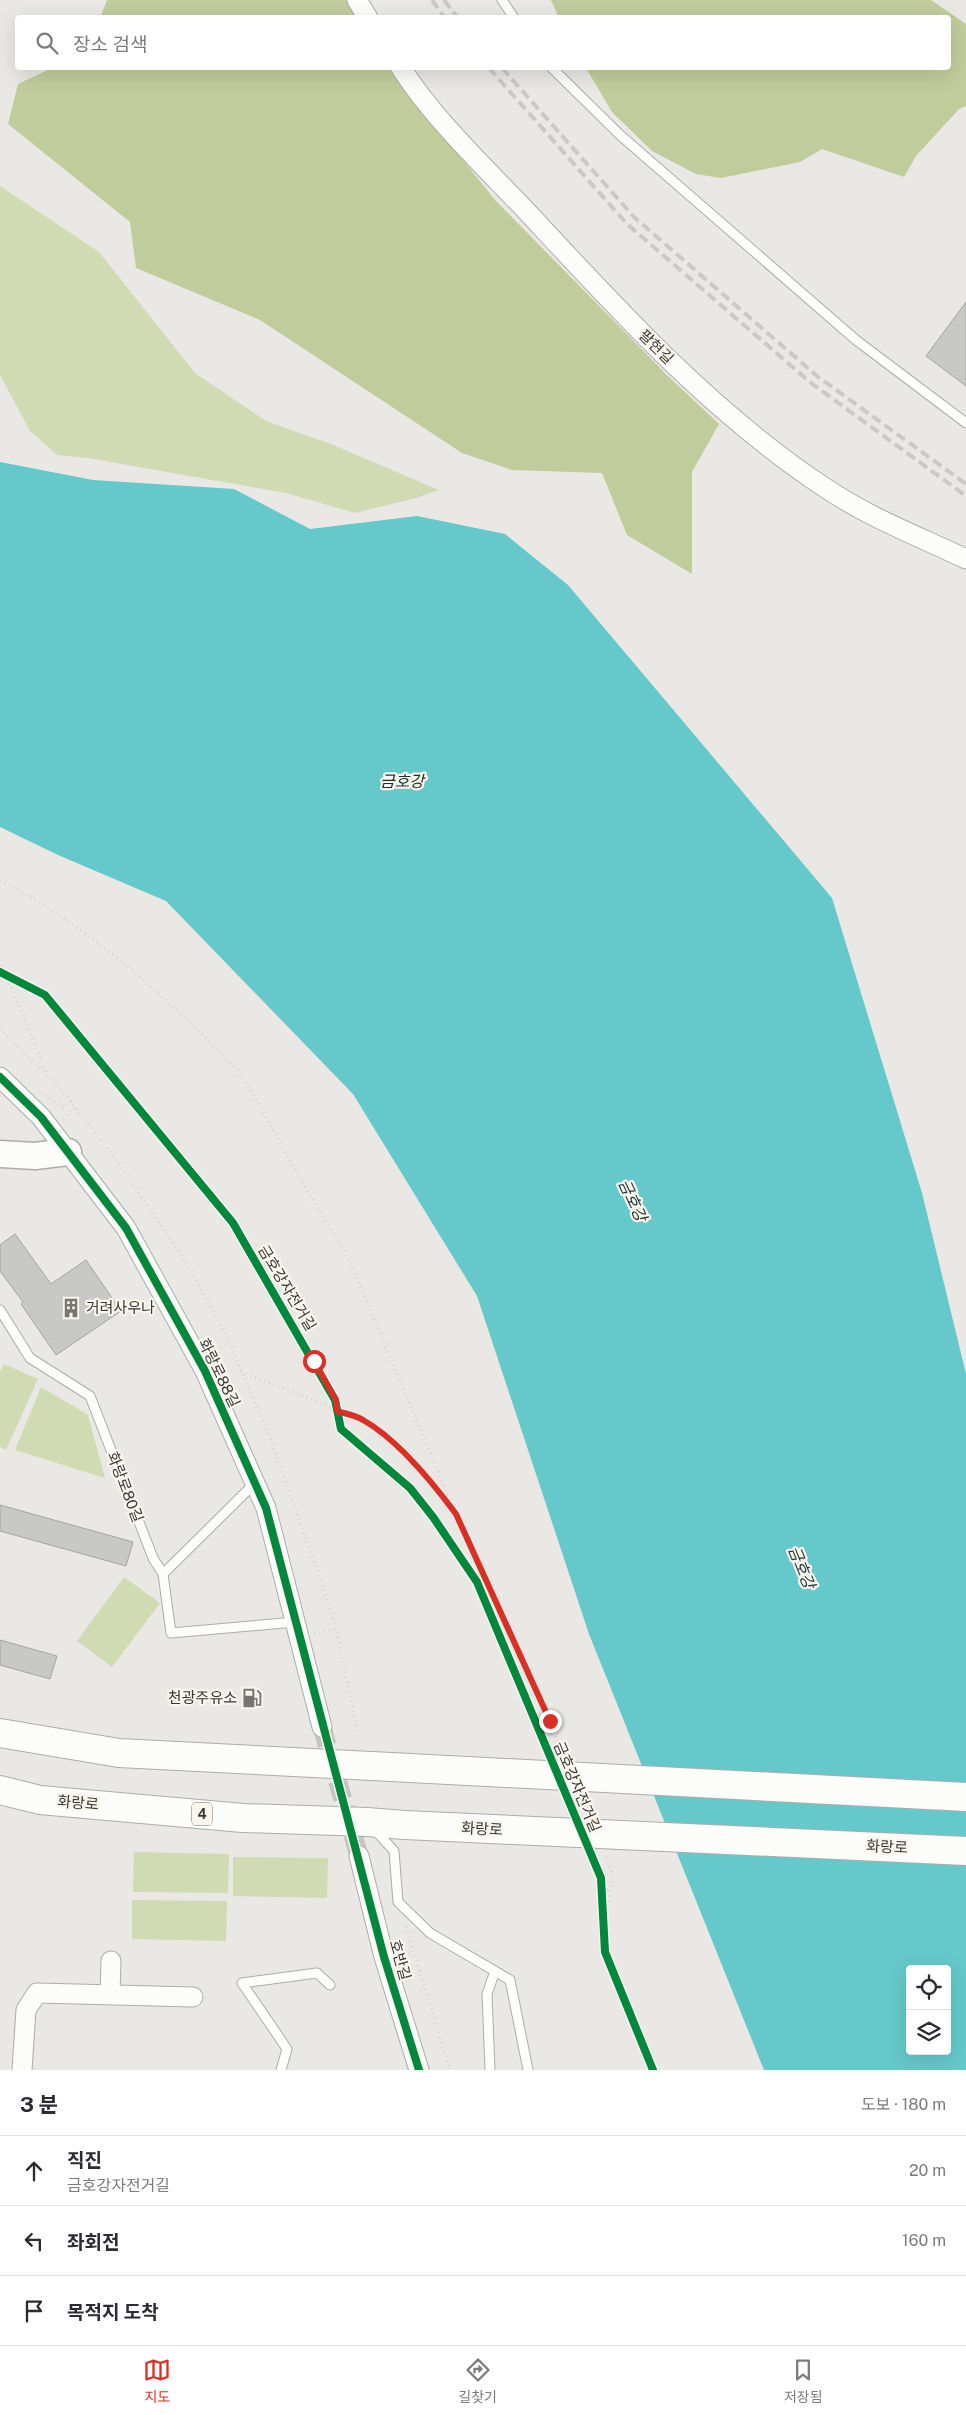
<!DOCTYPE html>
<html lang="ko">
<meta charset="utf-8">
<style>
:root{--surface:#fff;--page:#f2f2f3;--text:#2b2b33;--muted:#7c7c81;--line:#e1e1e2;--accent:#d93025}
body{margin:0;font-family:"Public Sans","Noto Sans KR",sans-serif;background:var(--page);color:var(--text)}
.controls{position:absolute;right:15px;bottom:15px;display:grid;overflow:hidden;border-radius:5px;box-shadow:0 5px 20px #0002}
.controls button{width:45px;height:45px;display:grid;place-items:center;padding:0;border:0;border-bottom:1px solid var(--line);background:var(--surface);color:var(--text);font:25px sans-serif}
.stop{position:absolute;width:15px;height:15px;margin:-11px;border:4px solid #d93025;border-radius:50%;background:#fff}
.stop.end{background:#d93025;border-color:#fff;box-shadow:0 1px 5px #0008}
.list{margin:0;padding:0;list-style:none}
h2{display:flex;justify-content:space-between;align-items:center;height:65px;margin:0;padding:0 20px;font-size:21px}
h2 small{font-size:16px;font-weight:400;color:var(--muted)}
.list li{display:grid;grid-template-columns:32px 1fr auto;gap:15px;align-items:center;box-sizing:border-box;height:70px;padding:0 20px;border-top:1px solid var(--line)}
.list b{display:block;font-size:19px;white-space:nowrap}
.list p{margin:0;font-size:16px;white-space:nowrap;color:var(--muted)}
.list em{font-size:16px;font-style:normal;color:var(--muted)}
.icon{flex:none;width:28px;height:28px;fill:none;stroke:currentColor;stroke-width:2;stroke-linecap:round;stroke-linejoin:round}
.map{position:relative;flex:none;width:966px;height:2070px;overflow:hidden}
.search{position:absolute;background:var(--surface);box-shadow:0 5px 20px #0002;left:15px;right:15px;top:15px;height:55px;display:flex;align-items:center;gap:12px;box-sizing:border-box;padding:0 18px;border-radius:5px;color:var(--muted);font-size:19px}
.sheet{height:275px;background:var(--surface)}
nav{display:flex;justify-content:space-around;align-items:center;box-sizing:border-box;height:70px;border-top:1px solid var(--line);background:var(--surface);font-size:14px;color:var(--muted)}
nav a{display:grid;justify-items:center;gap:2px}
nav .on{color:var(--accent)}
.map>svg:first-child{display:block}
.green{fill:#d1dbb3}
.forest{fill:#c0cc9c}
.water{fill:#65c8ca;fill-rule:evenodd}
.building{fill:#c8c8c7;stroke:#a5a4a4}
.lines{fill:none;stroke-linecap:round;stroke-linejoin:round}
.street-tunnel{stroke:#c6c5c1;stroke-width:19;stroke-dasharray:19 9;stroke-linecap:butt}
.lane-casing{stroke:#acaca9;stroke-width:11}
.street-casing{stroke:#acaca9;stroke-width:21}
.secondary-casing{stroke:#acaca9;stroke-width:29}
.primary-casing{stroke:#acaca9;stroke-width:30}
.path{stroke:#d5d4d3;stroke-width:3;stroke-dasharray:1 4;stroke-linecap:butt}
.lane{stroke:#fcfcfb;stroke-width:9}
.street{stroke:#fcfcfb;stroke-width:19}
.secondary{stroke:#fcfcfb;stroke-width:26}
.primary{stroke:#fcfcfb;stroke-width:28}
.rail{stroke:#cac9c9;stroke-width:4;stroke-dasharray:10 5;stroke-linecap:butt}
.primary-bridge-casing{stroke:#acaca9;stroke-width:30;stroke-linecap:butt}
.primary-bridge{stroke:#fcfcfb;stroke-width:28}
.cycleway-casing{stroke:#faf6ee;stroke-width:11}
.cycleway{stroke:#00873e;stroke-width:8}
.route{stroke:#d93025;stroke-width:6}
.labels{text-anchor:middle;stroke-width:4.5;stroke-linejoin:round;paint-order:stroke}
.shield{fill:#faf6ee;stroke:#72706c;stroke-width:1}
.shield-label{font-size:14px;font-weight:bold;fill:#383734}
.street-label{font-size:15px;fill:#383734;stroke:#faf6ee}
.poi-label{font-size:15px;fill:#383734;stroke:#faf6ee;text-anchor:start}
.water-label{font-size:16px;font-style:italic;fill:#193031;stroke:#faf6ee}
</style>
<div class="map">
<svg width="966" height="2070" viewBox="0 0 966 2070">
<rect width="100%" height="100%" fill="#e9e8e4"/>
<path class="green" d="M0 186 99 252 195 373 266 421 331 444 439 490 416 498 355 513 286 493 88 458 57 455 30 431 0 375Z
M4 1364 38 1379 6 1450 0 1447V1372Z
M41 1387 88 1415 105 1478 15 1450Z
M124 1577 160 1603 112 1667 77 1641Z
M134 1852 229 1854 228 1893 133 1892Z
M233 1857 328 1858 327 1898 233 1896Z
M132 1900 227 1901 226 1941 132 1939Z"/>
<path class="forest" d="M107 0H346L357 17 100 18Z
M551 0H931L966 24V106L959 109 916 156 904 177 822 149 800 162 721 178 696 174 652 151 612 112 586 68H948V18H559Z
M52 68H388L496 201 670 378 719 424 692 472V574L627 535 602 473 512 470 462 453 260 320 136 268 130 222 8 124 18 84Z"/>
<path class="water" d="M0 462 93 480 234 489 310 529 417 516 505 534 568 585 832 898 922 1193 966 1374V2070H764L589 1634 477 1296 353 1094 166 901 58 855 0 827ZM910 1969H947V2051H910Z"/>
<path class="building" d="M966 302V386L926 356Z
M15 1234 51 1284 86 1260 121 1311 56 1355 21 1304 23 1302 0 1271V1245Z
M0 1505 133 1542 126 1566 0 1531Z
M0 1640 57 1656 50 1679 0 1665Z"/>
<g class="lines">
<path class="street-tunnel" d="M322 1727 359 1856"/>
<defs>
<path id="lane" d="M502 0 514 18
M552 68 620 135 856 340 966 423
M0 1310 30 1358 90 1396 153 1558 163 1574 171 1633 295 1622
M163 1574 255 1483
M374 1829 394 1851 398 1902 430 1933 510 1980 528 2070
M281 2070 287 2049 242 1983 317 1973 330 1985
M490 2070 487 1994 495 1971"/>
<path id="street" d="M357 0 368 18
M401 68C436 122 487 169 531 216 622 314 714 415 827 489 870 518 920 537 966 559
M0 1077 41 1117 126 1228 205 1371 266 1508 322 1727
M359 1856 384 1957 419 2070
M110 1994 111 1961
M22 2070 26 2010 37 1993 193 1997"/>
<path id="secondary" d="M0 1154 35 1156 68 1152"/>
<path id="primary" d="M0 1733 119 1753 391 1767
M0 1790 40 1800 243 1818 367 1822 405 1825"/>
</defs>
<use href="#lane" class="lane-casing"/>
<use href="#street" class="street-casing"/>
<use href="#secondary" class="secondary-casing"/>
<use href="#primary" class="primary-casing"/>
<path class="path" d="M0 880 38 901 85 933 125 964 191 1023 236 1069 254 1095 297 1174 349 1259 456 1514 565 1756
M0 960 47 1073
M0 1029 61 1089 118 1162 187 1264 224 1331 270 1438 316 1566 336 1629 358 1733
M42 1092 63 1107 71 1101
M63 1119 75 1107
M212 1352 229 1343
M241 1372 363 1419 387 1438 433 1484 453 1510
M314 1633 336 1629
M582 1799 588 1814
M604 1926 613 1875 605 1854
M406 1927 450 2070
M399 1955 414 1953"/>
<use href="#lane" class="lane"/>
<use href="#street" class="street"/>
<use href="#secondary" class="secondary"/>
<use href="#primary" class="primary"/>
<path class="rail" d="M432 0 445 18
M444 0 458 18
M489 68 627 224 811 383 966 496
M502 68 634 217 817 376 966 484"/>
<defs>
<path id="primary-bridge" d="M391 1767 966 1797
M405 1825 966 1851"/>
</defs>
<use href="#primary-bridge" class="primary-bridge-casing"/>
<use href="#primary-bridge" class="primary-bridge"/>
<defs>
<path id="cycleway" d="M0 972 45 995 233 1223 335 1400 341 1429 410 1488 433 1517 477 1582 601 1878 605 1952 653 2070
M0 1077 41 1117 126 1228 205 1371 266 1508 384 1957 419 2070"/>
</defs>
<use href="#cycleway" class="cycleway-casing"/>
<use href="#cycleway" class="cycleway"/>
</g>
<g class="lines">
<path class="route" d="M314 1361 336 1400 337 1411C346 1414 356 1415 363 1420 397 1439 433 1483 456 1514L550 1721"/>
</g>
<defs>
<symbol id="building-bare" viewBox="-9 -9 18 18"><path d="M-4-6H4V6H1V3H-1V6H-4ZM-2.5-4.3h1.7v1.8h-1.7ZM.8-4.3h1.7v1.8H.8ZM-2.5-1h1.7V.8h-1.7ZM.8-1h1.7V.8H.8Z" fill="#767572" stroke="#faf6ee" stroke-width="2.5" paint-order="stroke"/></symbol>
<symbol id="fuel-bare" viewBox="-9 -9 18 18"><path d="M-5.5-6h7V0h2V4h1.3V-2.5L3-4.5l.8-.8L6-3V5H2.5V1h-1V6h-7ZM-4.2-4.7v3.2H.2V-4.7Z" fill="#767572" stroke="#faf6ee" stroke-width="2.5" paint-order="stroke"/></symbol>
</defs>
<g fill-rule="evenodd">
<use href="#building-bare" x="57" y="1294" width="28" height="28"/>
<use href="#fuel-bare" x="238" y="1684" width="28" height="28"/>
</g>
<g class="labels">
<rect class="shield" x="192" y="1802.5" width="20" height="23" rx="4"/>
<g class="shield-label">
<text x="202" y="1819">4</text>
</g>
<g class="street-label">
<text transform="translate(656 347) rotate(44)" y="5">팔현길</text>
<text transform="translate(287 1288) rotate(59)" y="5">금호강자전거길</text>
<text transform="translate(219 1373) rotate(64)" y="5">화랑로88길</text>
<text transform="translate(125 1487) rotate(69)" y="5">화랑로80길</text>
<text transform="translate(577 1787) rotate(67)" y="5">금호강자전거길</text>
<text transform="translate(78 1803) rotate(5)" y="5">화랑로</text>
<text transform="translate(482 1829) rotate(3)" y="5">화랑로</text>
<text transform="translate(887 1847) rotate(3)" y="5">화랑로</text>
<text transform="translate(400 1960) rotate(74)" y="5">호반길</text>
</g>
<g class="poi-label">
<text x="86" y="1313">거려사우나</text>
<text x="237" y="1703" text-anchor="end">천광주유소</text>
</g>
<g class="water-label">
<text x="402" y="787">금호강</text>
<text transform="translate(633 1200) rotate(65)" y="6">금호강</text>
<text transform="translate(802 1567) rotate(68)" y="6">금호강</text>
</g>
</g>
</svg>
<div class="controls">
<button><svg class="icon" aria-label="locate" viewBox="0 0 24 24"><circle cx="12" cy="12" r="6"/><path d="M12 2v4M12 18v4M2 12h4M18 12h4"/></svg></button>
<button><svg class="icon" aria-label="layers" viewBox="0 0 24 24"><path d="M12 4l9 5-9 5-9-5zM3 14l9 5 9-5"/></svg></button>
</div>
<div class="stop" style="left:314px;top:1361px"></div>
<div class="stop end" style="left:550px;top:1721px"></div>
<div class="search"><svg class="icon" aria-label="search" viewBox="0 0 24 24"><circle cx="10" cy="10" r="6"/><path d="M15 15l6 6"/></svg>장소 검색</div>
</div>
<section class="sheet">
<h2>3 분<small>도보 · 180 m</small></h2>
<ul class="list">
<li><svg class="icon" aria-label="ahead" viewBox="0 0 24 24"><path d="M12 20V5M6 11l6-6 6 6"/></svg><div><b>직진</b><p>금호강자전거길</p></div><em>20 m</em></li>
<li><svg class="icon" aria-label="left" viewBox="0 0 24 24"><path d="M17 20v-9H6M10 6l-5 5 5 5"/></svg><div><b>좌회전</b></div><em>160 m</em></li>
<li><svg class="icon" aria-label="arrive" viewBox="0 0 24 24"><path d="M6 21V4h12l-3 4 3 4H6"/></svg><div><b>목적지 도착</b></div></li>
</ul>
</section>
<nav>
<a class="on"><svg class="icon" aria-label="map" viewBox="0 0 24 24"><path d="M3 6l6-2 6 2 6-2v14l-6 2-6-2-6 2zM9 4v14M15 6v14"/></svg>지도</a>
<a><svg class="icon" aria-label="directions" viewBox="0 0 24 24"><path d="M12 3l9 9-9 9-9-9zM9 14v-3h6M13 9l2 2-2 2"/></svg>길찾기</a>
<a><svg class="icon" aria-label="saved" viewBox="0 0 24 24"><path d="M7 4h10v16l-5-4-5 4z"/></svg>저장됨</a>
</nav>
